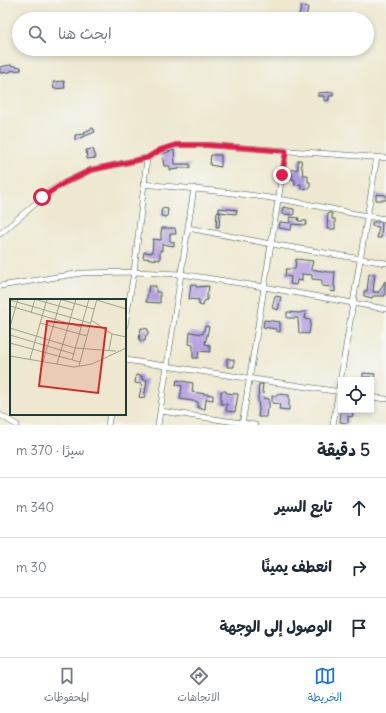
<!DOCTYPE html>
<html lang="ar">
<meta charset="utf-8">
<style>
:root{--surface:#fff;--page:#f6f6f7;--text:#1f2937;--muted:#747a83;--line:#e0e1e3;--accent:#1a73e8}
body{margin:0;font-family:Delius,"Playpen Sans Arabic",sans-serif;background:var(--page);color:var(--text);direction:rtl}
.controls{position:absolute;right:12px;bottom:12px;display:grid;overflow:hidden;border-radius:0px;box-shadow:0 2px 6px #0003}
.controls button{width:36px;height:36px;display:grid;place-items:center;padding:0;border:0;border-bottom:1px solid var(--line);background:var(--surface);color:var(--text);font:20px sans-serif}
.stop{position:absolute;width:12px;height:12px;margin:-9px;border:3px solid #e11d48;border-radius:50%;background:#fff}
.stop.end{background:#e11d48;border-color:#fff;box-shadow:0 1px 4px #0008}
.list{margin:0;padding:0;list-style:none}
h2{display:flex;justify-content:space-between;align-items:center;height:52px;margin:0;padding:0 16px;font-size:17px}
h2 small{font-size:13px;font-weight:400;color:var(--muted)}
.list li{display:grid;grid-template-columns:26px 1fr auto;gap:12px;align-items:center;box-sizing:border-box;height:60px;padding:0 16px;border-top:1px solid var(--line)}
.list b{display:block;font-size:15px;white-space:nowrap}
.list em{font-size:13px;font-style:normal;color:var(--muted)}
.icon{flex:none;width:22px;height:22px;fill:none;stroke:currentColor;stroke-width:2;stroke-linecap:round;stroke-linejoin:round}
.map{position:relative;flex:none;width:386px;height:425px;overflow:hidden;direction:ltr}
.search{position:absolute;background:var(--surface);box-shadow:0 2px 6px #0003;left:12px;right:12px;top:12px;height:44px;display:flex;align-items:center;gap:10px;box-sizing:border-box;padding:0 14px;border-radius:22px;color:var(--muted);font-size:15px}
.sheet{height:232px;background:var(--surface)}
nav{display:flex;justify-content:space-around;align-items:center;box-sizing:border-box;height:56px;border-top:1px solid var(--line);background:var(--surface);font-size:11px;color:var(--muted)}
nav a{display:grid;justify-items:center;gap:2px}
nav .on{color:var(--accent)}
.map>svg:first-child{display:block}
.building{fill:#b09adf}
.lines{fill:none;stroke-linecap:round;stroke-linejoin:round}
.minor-casing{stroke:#3e574b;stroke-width:6}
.minor{stroke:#fff;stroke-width:5}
.route{stroke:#e11d48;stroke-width:5}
.inset-road{fill:none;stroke:#9ba491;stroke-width:1}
.view{fill:#d62828;fill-opacity:0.15;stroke:#d62828;stroke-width:2}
.inset-edge{fill:none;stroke:#1f3d34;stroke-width:2}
</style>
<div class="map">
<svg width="386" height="425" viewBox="0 0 386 425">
<rect width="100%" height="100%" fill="#f6f6f2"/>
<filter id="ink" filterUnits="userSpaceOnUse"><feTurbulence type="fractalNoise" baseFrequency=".025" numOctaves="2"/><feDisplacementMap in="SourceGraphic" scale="8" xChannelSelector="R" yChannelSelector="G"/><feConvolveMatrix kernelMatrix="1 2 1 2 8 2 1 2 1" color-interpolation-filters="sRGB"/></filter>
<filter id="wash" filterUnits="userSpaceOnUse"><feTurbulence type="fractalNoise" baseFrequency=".012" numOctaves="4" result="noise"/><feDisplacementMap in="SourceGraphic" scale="16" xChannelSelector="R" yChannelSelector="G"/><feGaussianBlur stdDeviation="0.9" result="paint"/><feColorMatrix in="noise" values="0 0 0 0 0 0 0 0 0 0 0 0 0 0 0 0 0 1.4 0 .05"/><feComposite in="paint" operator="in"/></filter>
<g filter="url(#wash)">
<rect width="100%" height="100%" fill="#ede8cf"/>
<g id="blocks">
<path class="building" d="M301 6 308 7 306 17 299 16Z
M10 65 21 67V70L10 71V72L0 73V67Z
M64 81 65 88 54 89 53 82Z
M333 92V96H329V100L324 101V96H318V93Z
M93 128 95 132 75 140V135L85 134 84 132Z
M93 149 96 158 87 159 86 150Z
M174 150 175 164H190V168H179V169L170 170V166H164L162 154Z
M211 155H221V167L210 165Z
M298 160H301L303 175H308V182H310V188L301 189V184L295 185V180L292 179 291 170 298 169Z
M376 194 386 195V200H376Z
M283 207 294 209V215L282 214Z
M162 208 168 209 167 217 161 216Z
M219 208 237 210 236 214 219 212Z
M217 212 220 213 219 227H216Z
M328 213H332V219H335V229H327Z
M290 217 299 218 298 221H307L306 225 292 224 291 230 279 228 280 222 290 223Z
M372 222H382L381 238H377L379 227 372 226Z
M162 228H175L176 234H170V241L174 242V246L162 244V251L160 250V260L143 258 144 252 152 253 153 239 161 240V231Z
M296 259 313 261 311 269 328 272H335L334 286H335V292L330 291 331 287 322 286V280L312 279V275L302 274V281L297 280 296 285 290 284 291 277 285 276 286 269H295Z
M369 274H375L373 292H379L385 281V296H373L372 298 364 296V291H367Z
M191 284 196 285V287L209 286 208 293H207V300L204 301 203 306 199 305V300L189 299Z
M149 286H156V292H160V303L146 302Z
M275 296 281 297 278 310 272 308Z
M287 312 300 313 301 312H306L305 319 311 320 309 334 299 333 298 318H287Z
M264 320 280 322V332L276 331V329L263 327Z
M205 326 209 327 205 344 210 345V352L199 351 198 358H193V345L189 344 190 332 203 334Z
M141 328 148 329V335H146L145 341 139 340Z
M227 358 234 360V367H227Z
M363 373 375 374 374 380H370L371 377H363Z
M136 375 142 376V380H147L144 398 139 397 142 384 135 383Z
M177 380 193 383 192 392 213 395V400L206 399 205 409 198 408V402L180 399 182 386 176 385Z
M259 384H263L262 392 264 393 263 398 269 399V408H267L266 417H258L259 410 258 398Z
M221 391H226V393L238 394 235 412 226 411 227 404H221Z
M277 394 289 395V410L279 409 280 404 272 403V396H277Z
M341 411 353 412 352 417 348 416V423L340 422Z"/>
</g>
</g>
<g filter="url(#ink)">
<use href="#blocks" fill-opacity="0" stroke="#3e574b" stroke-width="1"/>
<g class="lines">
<defs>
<path id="minor" d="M143 184C188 188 233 192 277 199 314 204 349 214 386 219
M188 228 271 244 386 263
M0 234 50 191 64 183 91 170 147 158 160 150 176 145H207L386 158
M0 286 82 273 134 272 181 274 264 287 386 309
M125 325 134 272 147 158
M125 360 341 392
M371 397 386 399
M161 411 255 425
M0 415 17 425
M108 425 110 414
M158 425 194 188
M242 425 286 151
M333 425 377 157"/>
</defs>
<use href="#minor" class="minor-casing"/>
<use href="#minor" class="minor"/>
</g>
</g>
<g class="lines" filter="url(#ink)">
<path class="route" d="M42 197 64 183 91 170 147 158 160 150 176 145H207L286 151 282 175"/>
</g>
<g transform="translate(10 299)">
<rect width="116" height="116" fill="#ede8cf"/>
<path class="inset-road" d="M24 0 63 11M49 0 84 10M0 1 80 24M87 1 116 10M0 7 71 28M21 14 25 0M81 21 102 35 116 38M30 24 77 37M0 28 8 0M0 29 65 49 106 52M0 36 64 55M0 44 70 63M99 51 102 35M0 57 64 68 82 65 116 49M20 60 37 0M62 61 79 0M33 63 51 0M47 65 66 0M69 67 87 0"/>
<path class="view" d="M37 22 96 29 88 94 29 87Z"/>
<rect width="116" height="116" class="inset-edge"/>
</g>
</svg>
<div class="controls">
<button><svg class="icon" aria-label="locate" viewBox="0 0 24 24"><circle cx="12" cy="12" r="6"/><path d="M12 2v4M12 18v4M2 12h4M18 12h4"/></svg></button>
</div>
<div class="stop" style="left:42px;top:197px"></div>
<div class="stop end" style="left:282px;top:175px"></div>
<div class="search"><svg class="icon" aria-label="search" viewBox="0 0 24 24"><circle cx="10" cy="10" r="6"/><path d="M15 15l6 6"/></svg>ابحث هنا</div>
</div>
<section class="sheet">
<h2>5 دقيقة<small>سيرًا · 370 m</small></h2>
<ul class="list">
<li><svg class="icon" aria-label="ahead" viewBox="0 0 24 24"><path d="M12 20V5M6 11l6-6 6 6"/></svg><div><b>تابع السير</b></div><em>340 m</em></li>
<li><svg class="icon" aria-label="right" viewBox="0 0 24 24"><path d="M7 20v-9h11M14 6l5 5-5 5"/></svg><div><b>انعطف يمينًا</b></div><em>30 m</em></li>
<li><svg class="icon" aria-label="arrive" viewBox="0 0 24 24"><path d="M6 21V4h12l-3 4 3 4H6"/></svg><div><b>الوصول إلى الوجهة</b></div></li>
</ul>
</section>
<nav>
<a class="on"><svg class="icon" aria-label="map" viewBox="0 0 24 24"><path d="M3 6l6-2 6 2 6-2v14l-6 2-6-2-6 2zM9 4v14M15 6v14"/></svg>الخريطة</a>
<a><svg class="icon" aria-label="directions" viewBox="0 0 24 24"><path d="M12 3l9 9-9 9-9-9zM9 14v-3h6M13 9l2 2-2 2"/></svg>الاتجاهات</a>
<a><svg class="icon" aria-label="saved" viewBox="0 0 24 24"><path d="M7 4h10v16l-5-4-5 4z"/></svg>المحفوظات</a>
</nav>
